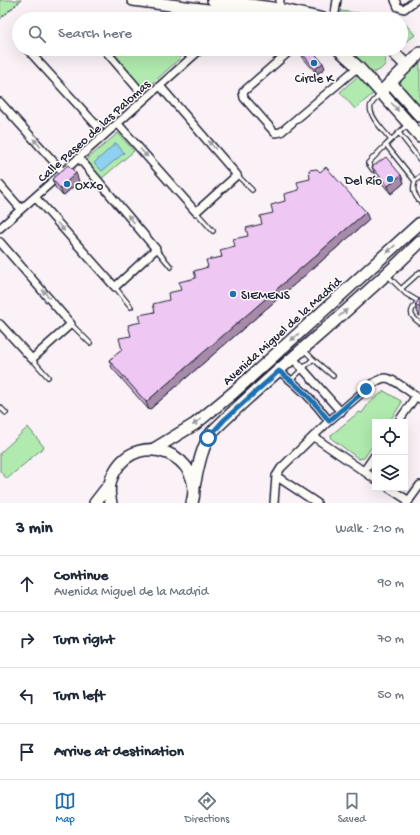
<!DOCTYPE html>
<meta charset="utf-8">
<style>
:root{--surface:#fff;--page:#f2f2f3;--text:#1f2937;--muted:#747a83;--line:#e0e1e3;--accent:#1f6fb2}
body{margin:0;font-family:"Gochi Hand",sans-serif;background:var(--page);color:var(--text)}
.controls{position:absolute;right:12px;bottom:12px;display:grid;overflow:hidden;border-radius:0px;box-shadow:0 4px 16px #0002}
.controls button{width:36px;height:36px;display:grid;place-items:center;padding:0;border:0;border-bottom:1px solid var(--line);background:var(--surface);color:var(--text);font:20px sans-serif}
.stop{position:absolute;width:12px;height:12px;margin:-9px;border:3px solid #1f6fb2;border-radius:50%;background:#fff}
.stop.end{background:#1f6fb2;border-color:#fff;box-shadow:0 1px 4px #0008}
.list{margin:0;padding:0;list-style:none}
h2{display:flex;justify-content:space-between;align-items:center;height:52px;margin:0;padding:0 16px;font-size:17px}
h2 small{font-size:13px;font-weight:400;color:var(--muted)}
.list li{display:grid;grid-template-columns:26px 1fr auto;gap:12px;align-items:center;box-sizing:border-box;height:56px;padding:0 16px;border-top:1px solid var(--line)}
.list b{display:block;font-size:15px;white-space:nowrap}
.list p{margin:0;font-size:13px;white-space:nowrap;color:var(--muted)}
.list em{font-size:13px;font-style:normal;color:var(--muted)}
.icon{flex:none;width:22px;height:22px;fill:none;stroke:currentColor;stroke-width:2;stroke-linecap:round;stroke-linejoin:round}
.map{position:relative;flex:none;width:420px;height:503px;overflow:hidden}
.search{position:absolute;background:var(--surface);box-shadow:0 4px 16px #0002;left:12px;right:12px;top:12px;height:44px;display:flex;align-items:center;gap:10px;box-sizing:border-box;padding:0 14px;border-radius:22px;color:var(--muted);font-size:15px}
.sheet{height:276px;background:var(--surface)}
nav{display:flex;justify-content:space-around;align-items:center;box-sizing:border-box;height:56px;border-top:1px solid var(--line);background:var(--surface);font-size:11px;color:var(--muted)}
nav a{display:grid;justify-items:center;gap:2px}
nav .on{color:var(--accent)}
.map>svg:first-child{display:block}
.green{fill:#b0eaae;stroke:#698674}
.water{fill:#8ed1f0;stroke:#638ba8}
.lines{fill:none;stroke-linecap:round;stroke-linejoin:round}
.lane-casing{stroke:#22223b;stroke-width:6}
.street-casing{stroke:#22223b;stroke-width:10}
.secondary-casing{stroke:#22223b;stroke-width:14}
.path{stroke:#22223b;stroke-width:1.5;stroke-dasharray:1 3;stroke-linecap:butt}
.lane{stroke:#fdfcf7;stroke-width:3.5}
.street{stroke:#fdfcf7;stroke-width:7}
.secondary{stroke:#fdfcf7;stroke-width:11}
.wall{fill:#cdacd1;stroke:#22223b}
.shaded-wall{fill:#a78caa;stroke:#22223b}
.building{fill:#eec8f3;stroke:#22223b}
.oneway{fill:#9a9aa2}
.route{stroke:#1f6fb2;stroke-width:5}
.poi-dot{fill:#1f6fb2;stroke:#fdfcf7;stroke-width:1.5}
.labels{text-anchor:middle;stroke-width:3;stroke-linejoin:round;paint-order:stroke}
.poi-label{font-size:13px;fill:#22223b;stroke:#fdfcf7;text-anchor:start}
.street-label{font-size:13px;fill:#22223b;stroke:#fdfcf7}
</style>
<div class="map">
<svg width="420" height="503" viewBox="0 0 420 503">
<rect width="100%" height="100%" fill="#faf2f6"/>
<filter id="ink" filterUnits="userSpaceOnUse"><feTurbulence type="fractalNoise" baseFrequency=".025" numOctaves="2"/><feDisplacementMap in="SourceGraphic" scale="8" xChannelSelector="R" yChannelSelector="G"/><feConvolveMatrix kernelMatrix="1 2 1 2 8 2 1 2 1" color-interpolation-filters="sRGB"/></filter>
<g filter="url(#ink)">
<path class="green" d="M0 0H21L0 19Z
M340 11 385 16 401 19 415 35 407 41 401 42V19H341L340 18Z
M111 49H185L189 50 144 91Z
M343 49H379C391 60 385 71 370 73Z
M420 62V106L399 82Z
M359 75 374 93 355 109 340 92Z
M118 133 134 151 101 179 85 161Z
M384 391 401 401V404L389 422H375V442L364 458 359 459 332 439 331 435 359 412 362 413 369 403Z
M28 427 44 447 7 479 0 471V453Z"/>
<path class="water" d="M116 143 124 153 102 171 94 163Z"/>
<g class="lines">
<defs>
<path id="lane" d="M379 95C377 98 373 101 371 105 367 115 385 132 391 140
M407 125 386 145 415 181C412 191 414 194 420 202
M399 133 420 160
M378 169 373 170 368 163 386 145
M237 175 252 190
M415 181 420 177
M196 212 213 231
M156 249 171 267
M388 276 401 289 420 272
M115 287 131 307
M401 289 406 294 418 301C410 311 408 315 420 323
M71 324 90 343
M304 350 313 359
M32 359 48 377
M291 380 313 359 333 376
M0 407 6 413"/>
<path id="street" d="M395 0 398 7 404 9 416 0
M279 9 280 0
M334 19 337 0
M19 39V40
M27 49 99 128
M104 49 139 90
M292 49 243 92 244 98 275 133 281 132 358 67
M0 102 63 172
M118 124 196 212 237 175 160 86
M0 185 21 209
M35 197 115 287 156 249 79 158
M0 228 201 49
M0 242 71 324 32 359 0 324
M292 358 302 368 341 412
M279 371C298 385 315 402 329 421
M398 422 416 396
M314 437 375 479
M364 471 375 455
M276 476 317 503
M389 488 409 501
M274 503 276 476 281 468 329 421 371 385C376 382 380 378 386 378 395 379 412 394 420 399
M407 503 420 485"/>
<path id="secondary" d="M133 0 276 19
M213 0 279 9 324 19
M338 49 358 67 420 136
M390 49 406 65
M390 82 420 116
M381 92 420 53
M154 449 195 424 234 392 420 223
M194 487C198 468 201 448 212 432 279 366 354 308 420 242
M95 503 109 485
M111 503C108 492 109 481 115 471 139 428 206 456 192 503"/>
</defs>
<use href="#lane" class="lane-casing"/>
<use href="#street" class="street-casing"/>
<use href="#secondary" class="secondary-casing"/>
<path class="path" d="M0 19 21 0"/>
<use href="#lane" class="lane"/>
<use href="#street" class="street"/>
<use href="#secondary" class="secondary"/>
</g>
<path class="wall" d="M301 52 325 68 317 74 303 58Z
M372 167 401 175 404 183 391 194 375 175Z
M320 172 369 220 149 410 112 368 109 360 122 350 141 322 169 300 208 267 248 236 262 224 285 201 299 190 310 179Z
M52 179 79 181 63 196 55 187Z
M420 298V316H419L415 305Z"/>
<path class="shaded-wall" d="M323 63 325 68 317 74 315 69Z
M76 173 79 181 63 196 60 188Z
M401 175 404 183 391 194 388 186Z
M366 212 369 220 149 410 146 402Z"/>
<path class="building" d="M237 14 266 18V19H231Z
M305 49H311L323 63 315 69 301 52Z
M386 157 401 175 388 186 372 167Z
M68 165 76 173 60 188 52 179Z
M326 167 366 212 146 402 109 360 122 350 119 338 131 336 128 325 141 322 139 315 155 312 153 304 169 300 168 293 181 290 179 282 196 278 194 271 208 267 206 260 222 257 220 250 235 246 233 239 248 236 246 228 262 224 260 216 273 213 271 205 285 201 284 194 299 190 297 182 310 179 309 170 317 169 320 172Z
M420 298V308L415 305Z"/>
<defs><path id="oneway-solid" d="M-6-.8H1V-3.2L6.5 0L1 3.2V.8H-6Z"/></defs>
<g class="oneway">
<use href="#oneway-solid" transform="translate(395 107) rotate(49)"/>
<use href="#oneway-solid" transform="translate(37 143) rotate(-132)"/>
<use href="#oneway-solid" transform="translate(212 145) rotate(-131)"/>
<use href="#oneway-solid" transform="translate(144 153) rotate(48)"/>
<use href="#oneway-solid" transform="translate(131 219) rotate(-130)"/>
<use href="#oneway-solid" transform="translate(61 227) rotate(48)"/>
<use href="#oneway-solid" transform="translate(391 249) rotate(137)"/>
<use href="#oneway-solid" transform="translate(46 294) rotate(-131)"/>
<use href="#oneway-solid" transform="translate(343 313) rotate(-41)"/>
<use href="#oneway-solid" transform="translate(295 337) rotate(138)"/>
<use href="#oneway-solid" transform="translate(197 422) rotate(142)"/>
</g>
</g>
<g class="lines" filter="url(#ink)">
<path class="route" d="M208 438 224 420 279 371C298 385 315 402 329 421L366 389"/>
</g>
<g class="poi-dot">
<circle cx="314" cy="63" r="4"/>
<circle cx="390" cy="179" r="4"/>
<circle cx="67" cy="184" r="4"/>
<circle cx="233" cy="294" r="4"/>
</g>
<g class="labels">
<g class="poi-label">
<text x="314" y="82" text-anchor="middle">Circle K</text>
<text x="382" y="184" text-anchor="end">Del Río</text>
<text x="75" y="189">Oxxo</text>
<text x="241" y="299">SIEMENS</text>
</g>
<g class="street-label">
<text transform="translate(93 130) rotate(-42)" y="5">Calle Paseo de las Palomas</text>
<text transform="translate(281 330) rotate(-42)" y="5">Avenida Miguel de la Madrid</text>
</g>
</g>
</svg>
<div class="controls">
<button><svg class="icon" aria-label="locate" viewBox="0 0 24 24"><circle cx="12" cy="12" r="6"/><path d="M12 2v4M12 18v4M2 12h4M18 12h4"/></svg></button>
<button><svg class="icon" aria-label="layers" viewBox="0 0 24 24"><path d="M12 4l9 5-9 5-9-5zM3 14l9 5 9-5"/></svg></button>
</div>
<div class="stop" style="left:208px;top:438px"></div>
<div class="stop end" style="left:366px;top:389px"></div>
<div class="search"><svg class="icon" aria-label="search" viewBox="0 0 24 24"><circle cx="10" cy="10" r="6"/><path d="M15 15l6 6"/></svg>Search here</div>
</div>
<section class="sheet">
<h2>3 min<small>Walk · 210 m</small></h2>
<ul class="list">
<li><svg class="icon" aria-label="ahead" viewBox="0 0 24 24"><path d="M12 20V5M6 11l6-6 6 6"/></svg><div><b>Continue</b><p>Avenida Miguel de la Madrid</p></div><em>90 m</em></li>
<li><svg class="icon" aria-label="right" viewBox="0 0 24 24"><path d="M7 20v-9h11M14 6l5 5-5 5"/></svg><div><b>Turn right</b></div><em>70 m</em></li>
<li><svg class="icon" aria-label="left" viewBox="0 0 24 24"><path d="M17 20v-9H6M10 6l-5 5 5 5"/></svg><div><b>Turn left</b></div><em>50 m</em></li>
<li><svg class="icon" aria-label="arrive" viewBox="0 0 24 24"><path d="M6 21V4h12l-3 4 3 4H6"/></svg><div><b>Arrive at destination</b></div></li>
</ul>
</section>
<nav>
<a class="on"><svg class="icon" aria-label="map" viewBox="0 0 24 24"><path d="M3 6l6-2 6 2 6-2v14l-6 2-6-2-6 2zM9 4v14M15 6v14"/></svg>Map</a>
<a><svg class="icon" aria-label="directions" viewBox="0 0 24 24"><path d="M12 3l9 9-9 9-9-9zM9 14v-3h6M13 9l2 2-2 2"/></svg>Directions</a>
<a><svg class="icon" aria-label="saved" viewBox="0 0 24 24"><path d="M7 4h10v16l-5-4-5 4z"/></svg>Saved</a>
</nav>
